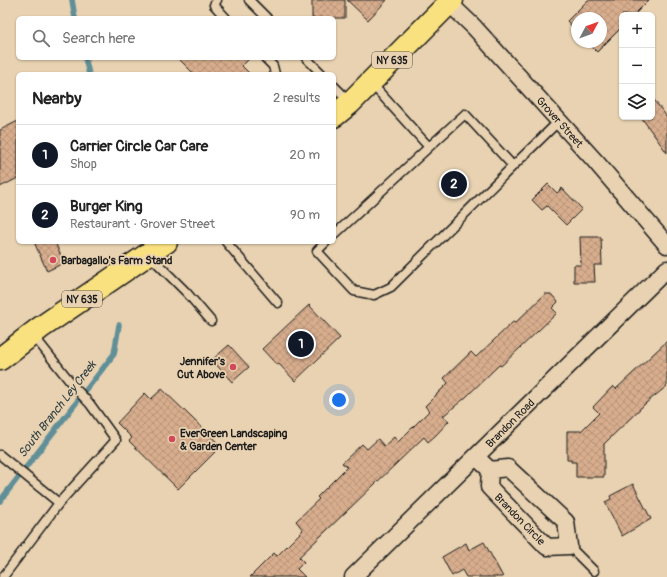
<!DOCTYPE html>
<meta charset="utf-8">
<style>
:root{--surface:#fff;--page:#f6f6f6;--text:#222;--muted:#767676;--line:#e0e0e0;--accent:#111827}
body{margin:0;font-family:Pangolin,sans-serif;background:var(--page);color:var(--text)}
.controls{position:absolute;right:12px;top:12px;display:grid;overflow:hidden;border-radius:6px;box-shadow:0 1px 3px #0004}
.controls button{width:36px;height:36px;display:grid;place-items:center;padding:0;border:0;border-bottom:1px solid var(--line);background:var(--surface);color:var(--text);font:20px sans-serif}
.compass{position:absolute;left:571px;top:12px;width:36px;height:36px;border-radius:50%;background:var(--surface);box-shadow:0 1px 3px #0004;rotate:49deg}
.you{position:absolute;left:339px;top:400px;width:14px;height:14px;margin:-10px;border:3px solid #fff;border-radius:50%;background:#1a73e8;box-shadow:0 0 0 6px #1a73e833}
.badge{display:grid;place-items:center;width:26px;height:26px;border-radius:50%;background:var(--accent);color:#fff;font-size:13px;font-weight:700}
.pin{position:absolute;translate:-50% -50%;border:2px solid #fff;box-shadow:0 1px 4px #0006}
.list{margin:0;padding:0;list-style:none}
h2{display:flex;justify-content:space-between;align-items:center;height:52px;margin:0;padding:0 16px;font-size:17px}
h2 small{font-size:13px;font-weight:400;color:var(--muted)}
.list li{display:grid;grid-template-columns:26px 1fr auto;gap:12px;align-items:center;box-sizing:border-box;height:60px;padding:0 16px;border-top:1px solid var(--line)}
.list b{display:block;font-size:15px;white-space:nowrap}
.list p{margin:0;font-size:13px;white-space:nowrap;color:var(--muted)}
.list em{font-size:13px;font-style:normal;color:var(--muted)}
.icon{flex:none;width:22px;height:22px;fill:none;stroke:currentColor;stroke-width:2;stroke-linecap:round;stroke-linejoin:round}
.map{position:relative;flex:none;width:667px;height:577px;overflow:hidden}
.search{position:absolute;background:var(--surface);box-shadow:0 1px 3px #0004;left:16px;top:16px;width:320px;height:44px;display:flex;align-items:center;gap:10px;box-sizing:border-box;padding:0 14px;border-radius:6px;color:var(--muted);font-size:15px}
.panel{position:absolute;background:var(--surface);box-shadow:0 1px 3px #0004;left:16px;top:72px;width:320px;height:172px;border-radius:6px}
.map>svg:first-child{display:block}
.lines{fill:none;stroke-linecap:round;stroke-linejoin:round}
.stream{stroke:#608f98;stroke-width:5.5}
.building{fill:url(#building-cross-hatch);stroke:#1c1c1c}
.service-casing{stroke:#1c1c1c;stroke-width:11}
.minor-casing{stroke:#1c1c1c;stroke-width:19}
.primary-casing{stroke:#1c1c1c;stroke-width:25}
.service{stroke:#e8d2b1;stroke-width:8}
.minor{stroke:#e8d2b1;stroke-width:16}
.primary{stroke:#fae180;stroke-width:22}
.poi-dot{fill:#d1495b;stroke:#e8d2b1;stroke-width:1.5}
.labels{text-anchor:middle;stroke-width:3.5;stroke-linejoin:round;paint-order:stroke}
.shield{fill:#e8d2b1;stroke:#595349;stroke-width:1}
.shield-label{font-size:10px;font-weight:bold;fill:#1c1c1c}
.street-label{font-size:11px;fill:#1c1c1c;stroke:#e8d2b1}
.poi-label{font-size:11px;font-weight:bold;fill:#1c1c1c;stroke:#e8d2b1;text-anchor:start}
.water-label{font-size:12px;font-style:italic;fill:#334245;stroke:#e8d2b1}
</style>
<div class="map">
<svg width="667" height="577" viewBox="0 0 667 577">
<defs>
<pattern id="building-cross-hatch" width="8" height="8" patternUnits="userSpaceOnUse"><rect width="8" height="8" fill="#d7ad8d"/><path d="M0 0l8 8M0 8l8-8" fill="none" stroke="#b89479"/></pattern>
</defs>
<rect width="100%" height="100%" fill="#e8d2b1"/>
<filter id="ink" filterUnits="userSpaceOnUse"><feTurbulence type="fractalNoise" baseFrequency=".025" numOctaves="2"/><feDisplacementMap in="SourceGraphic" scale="8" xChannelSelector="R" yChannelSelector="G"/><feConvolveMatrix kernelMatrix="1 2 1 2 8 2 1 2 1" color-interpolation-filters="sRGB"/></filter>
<g filter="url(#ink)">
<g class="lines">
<path class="stream" d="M72 0 75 18
M85 58 89 74
M0 501 114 354 119 325"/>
</g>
<path class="building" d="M312 0H345V18H312Z
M347 0H387L368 20Z
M588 0H649L634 15H622V27L597 52 587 42H601V18H577V32L567 21Z
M178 58H250L242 66 250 74H194Z
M652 97 667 117V153L641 117H652Z
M18 121V178L0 187V130Z
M548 184 557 193 562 188 582 209 566 225 547 206 542 210 532 200Z
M580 237H601L602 265H594L595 282H574V265H581Z
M34 242H55L64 263 47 271Z
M545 294H551L558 302 552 308 557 313 501 366 499 365 465 398 443 416 449 421 436 435 428 442 424 437 299 557 304 562 297 569 305 577H250L274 553 277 556 303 530 296 521 319 499 317 497 347 467 342 463 362 444 367 449 378 439 384 446 394 437 398 442 429 411 425 406 448 383 444 378 471 352 476 357 513 322 515 323Z
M309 305 340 338 295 381 279 364 277 365 262 349Z
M667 341V386L646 403 604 444V477H576V462H571V460H567V431H581L599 413 593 407 613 386 616 389Z
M229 345 249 367 232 382 212 360Z
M162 389 221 446 178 489 129 441 132 438 117 423 145 393 151 399Z
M633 484 651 519 622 536 605 502 611 499 610 496Z
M484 542 503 577H466L462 570 452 576 442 557 466 543 469 550Z"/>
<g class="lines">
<defs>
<path id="service" d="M217 0 214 5 226 18
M249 0 267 18
M265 58 273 66 275 74
M306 58 322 74
M371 83 429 147 465 114 513 166 559 121
M334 86 350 102
M334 235 429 147
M226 242 278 303
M326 242 317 251 354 291 374 295 391 287 513 166
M149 255 187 293 211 321
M0 455 59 503
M569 546 594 571
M3 577 59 503 116 440 90 404 76 389 33 335"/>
<path id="minor" d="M449 3 474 27 596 162 667 245
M476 457 490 470 508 468 566 522 569 546 547 547 489 487 490 470
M353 577 667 269"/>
<path id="primary" d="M334 116 350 103 452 0
M0 359 40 328 166 242"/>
</defs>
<use href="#service" class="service-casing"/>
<use href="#minor" class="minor-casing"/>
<use href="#primary" class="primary-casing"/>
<use href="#service" class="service"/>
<use href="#minor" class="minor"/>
<use href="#primary" class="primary"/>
</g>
</g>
<g class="poi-dot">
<circle cx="53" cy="260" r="4"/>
<circle cx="233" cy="367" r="4"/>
<circle cx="172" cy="439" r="4"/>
</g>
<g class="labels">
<g class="shield">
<rect x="372" y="52" width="40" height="16" rx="3"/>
<rect x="62" y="291" width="40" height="16" rx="3"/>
</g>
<g class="shield-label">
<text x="392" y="64">NY 635</text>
<text x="82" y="303">NY 635</text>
</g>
<g class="street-label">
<text transform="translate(560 122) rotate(48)" y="4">Grover Street</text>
<text transform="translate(510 423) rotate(-45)" y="4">Brandon Road</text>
<text transform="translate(520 519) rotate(46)" y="4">Brandon Circle</text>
</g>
<g class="poi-label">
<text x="61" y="264">Barbagallo's Farm Stand</text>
<text x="225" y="365" text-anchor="end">Jennifer's<tspan x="225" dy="13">Cut Above</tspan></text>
<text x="180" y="437">EverGreen Landscaping<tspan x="180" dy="13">&amp; Garden Center</tspan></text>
</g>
<g class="water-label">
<text transform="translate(57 409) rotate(-52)" y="4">South Branch Ley Creek</text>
</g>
</g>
</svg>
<div class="controls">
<button>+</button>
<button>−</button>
<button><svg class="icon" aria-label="layers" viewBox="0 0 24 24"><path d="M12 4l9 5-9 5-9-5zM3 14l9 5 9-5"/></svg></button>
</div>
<svg class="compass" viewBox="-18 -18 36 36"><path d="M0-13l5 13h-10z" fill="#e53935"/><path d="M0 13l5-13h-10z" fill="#767676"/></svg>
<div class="you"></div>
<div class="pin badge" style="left:301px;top:344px">1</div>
<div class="pin badge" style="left:454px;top:184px">2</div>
<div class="search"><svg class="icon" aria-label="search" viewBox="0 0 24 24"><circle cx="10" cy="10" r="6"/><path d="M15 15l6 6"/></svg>Search here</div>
<section class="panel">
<h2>Nearby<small>2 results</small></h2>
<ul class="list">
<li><span class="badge">1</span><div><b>Carrier Circle Car Care</b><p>Shop</p></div><em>20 m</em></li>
<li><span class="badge">2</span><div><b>Burger King</b><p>Restaurant · Grover Street</p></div><em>90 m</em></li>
</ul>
</section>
</div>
